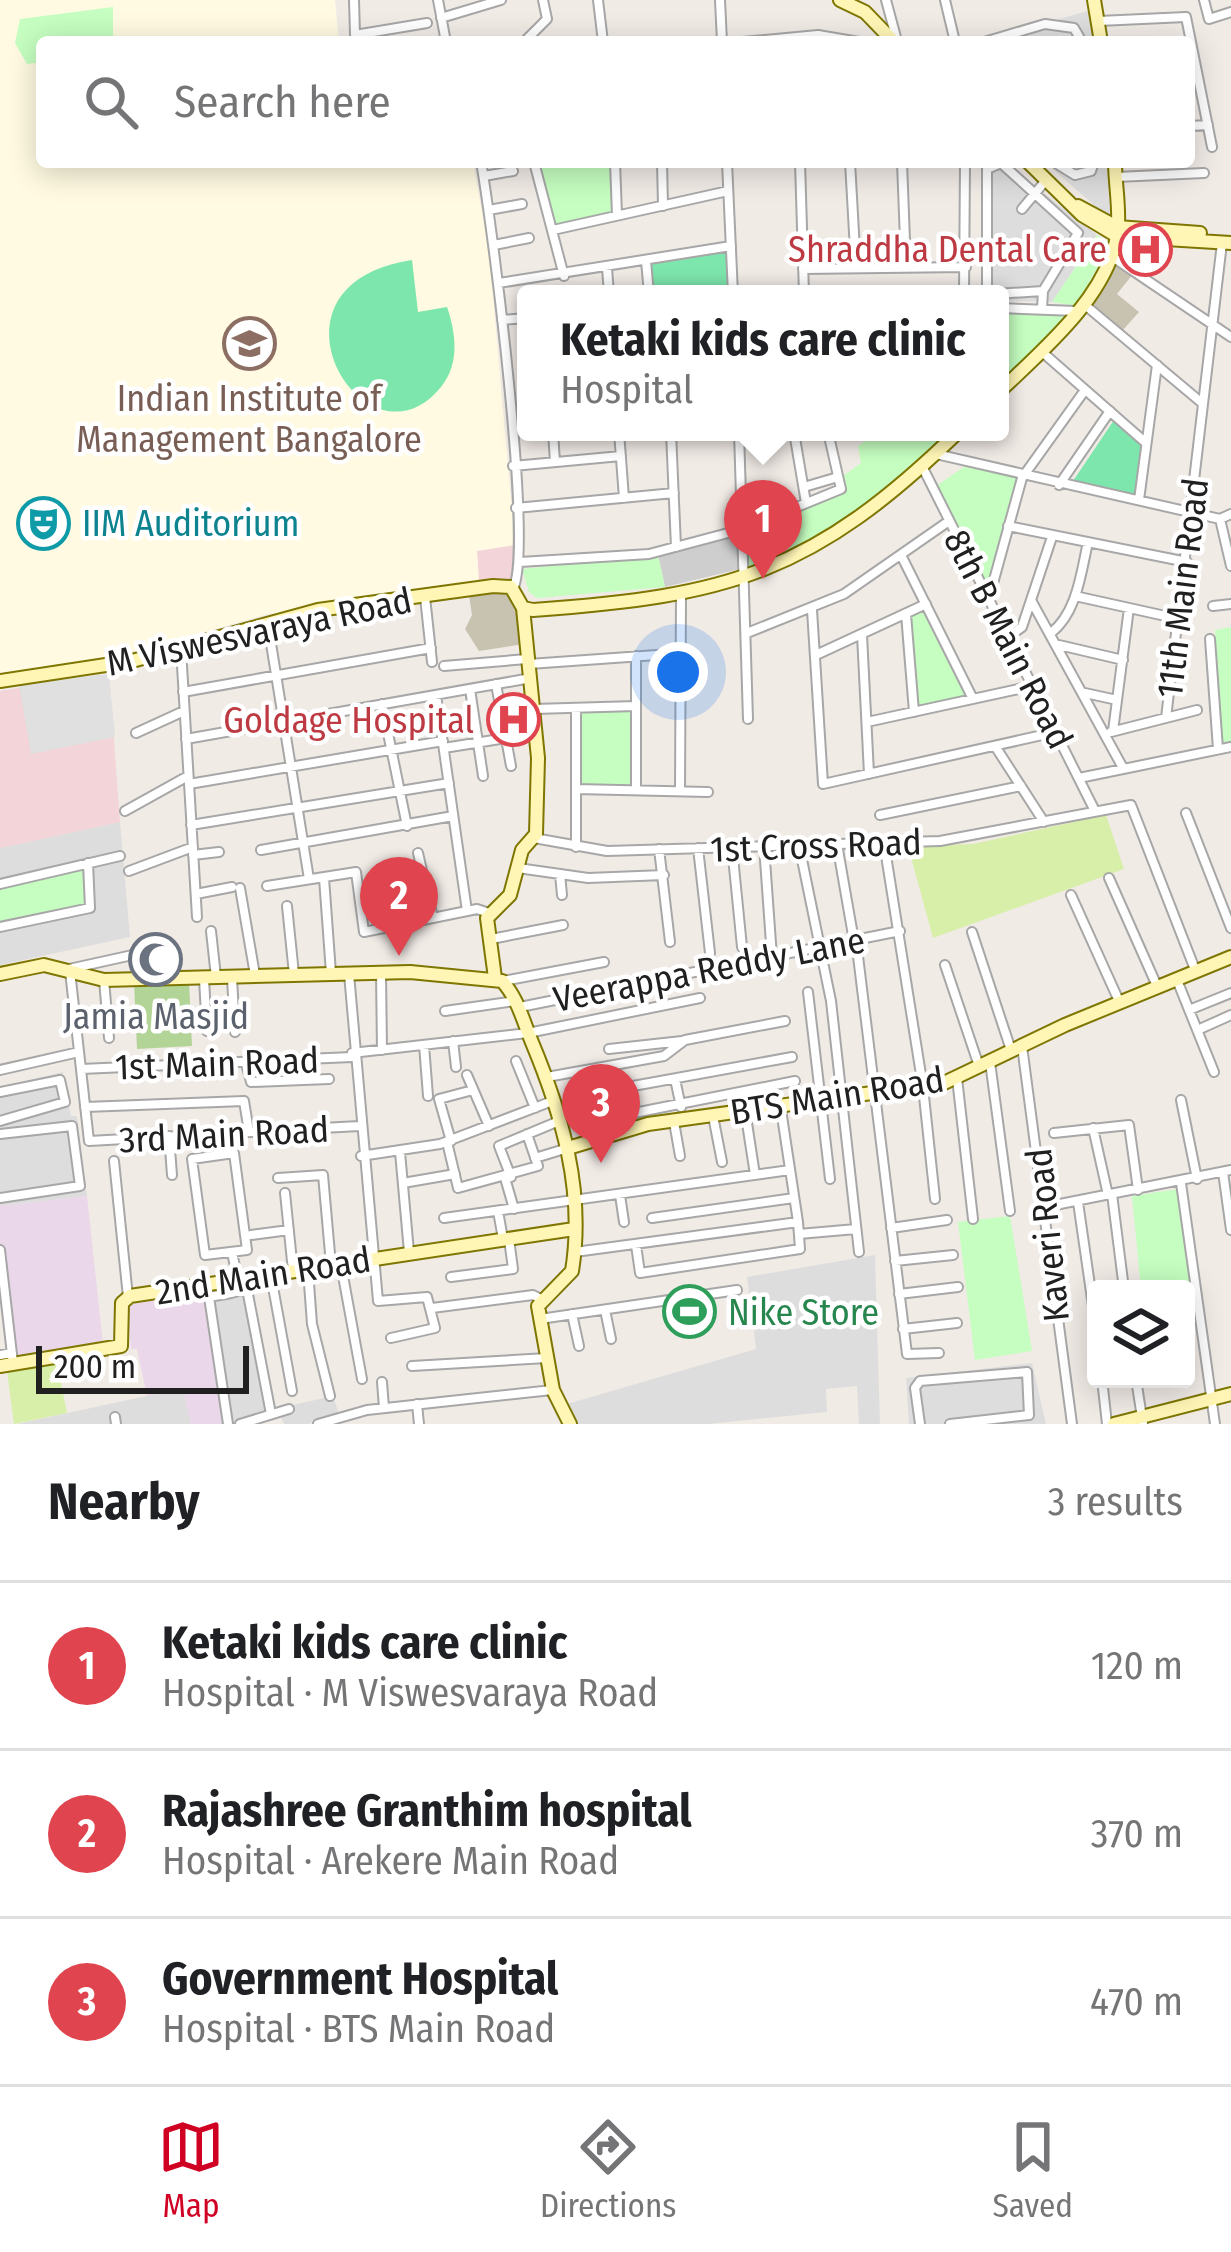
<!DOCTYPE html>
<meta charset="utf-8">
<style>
:root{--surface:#fff;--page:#f2f2f2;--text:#202124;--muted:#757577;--line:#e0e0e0;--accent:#d00023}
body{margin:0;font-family:"Fira Sans Condensed",sans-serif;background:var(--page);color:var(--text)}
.controls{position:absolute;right:36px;bottom:36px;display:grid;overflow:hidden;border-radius:12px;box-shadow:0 6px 30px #0003}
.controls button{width:108px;height:108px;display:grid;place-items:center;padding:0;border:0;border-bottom:3px solid var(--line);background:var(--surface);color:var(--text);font:60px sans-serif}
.scale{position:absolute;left:36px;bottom:30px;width:213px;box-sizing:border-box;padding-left:12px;border:6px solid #202020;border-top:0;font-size:33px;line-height:42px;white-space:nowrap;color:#202020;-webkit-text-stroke:9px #fff;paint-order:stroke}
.you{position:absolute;left:678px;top:672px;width:42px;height:42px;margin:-30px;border:9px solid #fff;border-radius:50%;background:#1a73e8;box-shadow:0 0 0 18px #1a73e833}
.badge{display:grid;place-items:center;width:78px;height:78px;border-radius:50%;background:var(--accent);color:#fff;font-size:39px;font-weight:700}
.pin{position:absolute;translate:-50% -99px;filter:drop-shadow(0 3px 6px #0008)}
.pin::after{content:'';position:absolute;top:63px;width:42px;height:36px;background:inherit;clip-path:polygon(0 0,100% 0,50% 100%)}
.popup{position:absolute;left:517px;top:285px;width:492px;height:156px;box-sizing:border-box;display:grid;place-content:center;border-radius:12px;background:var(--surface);filter:drop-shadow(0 3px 9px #0005);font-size:39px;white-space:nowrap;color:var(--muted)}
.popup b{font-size:45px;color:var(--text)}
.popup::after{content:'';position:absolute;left:50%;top:100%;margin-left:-24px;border:24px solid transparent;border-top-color:var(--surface)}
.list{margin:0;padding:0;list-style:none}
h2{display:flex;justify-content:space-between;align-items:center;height:156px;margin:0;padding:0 48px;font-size:51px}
h2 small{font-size:39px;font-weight:400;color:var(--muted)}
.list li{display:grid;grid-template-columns:78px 1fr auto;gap:36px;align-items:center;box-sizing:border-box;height:168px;padding:0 48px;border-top:3px solid var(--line)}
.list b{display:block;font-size:45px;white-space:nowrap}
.list p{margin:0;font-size:39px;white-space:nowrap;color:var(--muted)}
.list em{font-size:39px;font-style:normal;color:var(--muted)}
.icon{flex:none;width:66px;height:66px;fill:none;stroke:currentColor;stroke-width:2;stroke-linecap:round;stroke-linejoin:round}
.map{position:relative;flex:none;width:1231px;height:1424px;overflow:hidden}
.search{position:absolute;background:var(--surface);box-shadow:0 6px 30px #0003;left:36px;right:36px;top:36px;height:132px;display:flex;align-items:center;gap:30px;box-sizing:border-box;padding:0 42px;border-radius:12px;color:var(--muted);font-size:45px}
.sheet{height:660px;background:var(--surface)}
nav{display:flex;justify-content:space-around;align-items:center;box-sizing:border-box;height:168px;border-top:3px solid var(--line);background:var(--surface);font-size:33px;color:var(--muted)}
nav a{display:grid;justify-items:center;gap:6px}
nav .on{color:var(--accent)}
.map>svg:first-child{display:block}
.residential{fill:#dedddd}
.commercial{fill:#f3d4d8}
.industrial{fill:#ebd7ea}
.education{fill:#fffae1}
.religious{fill:#cecece}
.construction{fill:#c7c3b0}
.grass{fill:#d7efa8}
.forest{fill:#b3d497}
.park{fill:#c5fec0}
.pitch{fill:#7de6ac}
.parking{fill:#e0e0e0}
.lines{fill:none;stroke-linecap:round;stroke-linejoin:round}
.street-casing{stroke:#a7a7a7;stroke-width:12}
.secondary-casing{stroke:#7e7600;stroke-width:16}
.street{stroke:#fff;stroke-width:8}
.secondary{stroke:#fff6b6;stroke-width:12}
.labels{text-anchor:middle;stroke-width:9;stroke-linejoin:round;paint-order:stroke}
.health-label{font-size:36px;fill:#be3a42;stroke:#fff;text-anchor:end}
.education-label{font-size:36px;fill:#785e54;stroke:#fff}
.culture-label{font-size:36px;fill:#0d838f;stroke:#fff;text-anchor:start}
.street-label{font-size:36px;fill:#202020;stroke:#fff}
.worship-label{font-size:36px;fill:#5b616d;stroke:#fff}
.leisure-label{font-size:36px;fill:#27864d;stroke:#fff;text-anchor:start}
</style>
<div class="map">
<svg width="1231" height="1424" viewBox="0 0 1231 1424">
<rect width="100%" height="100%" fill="#f1ebe6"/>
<path class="residential" d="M1091 10 1094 42H979Z
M984 162H1005L1097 235 1052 302 1000 301V294H986Z
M1045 162H1106L1111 220Z
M120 822 130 937 0 965V848Z
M63 1072 71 1116H77L87 1196 0 1206V1087Z
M875 1255 880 1424H859L857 1386 826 1389 827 1412 708 1424H577L567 1404 756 1349 747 1277Z
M249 1286 275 1409 333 1396 339 1414 308 1424H284L280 1415 225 1424 206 1295Z
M1032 1363 1046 1424H909L906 1378Z
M183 1388 191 1424H17Z"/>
<path class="commercial" d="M515 545 517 578 479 582 477 551Z
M109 674 120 822 0 848V691Z"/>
<path class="industrial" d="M87 1196 103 1344 10 1359 0 1278V1206Z
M205 1291 225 1424H191L183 1389 147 1396 137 1349H131L127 1305Z"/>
<path class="education" d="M0 0H335L339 42H42V162H473L489 251 515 545 477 551 479 582 268 614 149 648 0 677Z"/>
<path class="religious" d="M736 535 740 569 665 587 658 555Z"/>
<path class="construction" d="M1114 260 1133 274 1117 294 1139 312 1123 330 1089 304Z
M489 590 510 591 518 603 524 644 479 651 465 629 472 615 469 595Z"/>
<path class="grass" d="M1106 815 1124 869 933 938 908 846 973 844Z
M57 1363 67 1413 14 1424 7 1371Z"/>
<path class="forest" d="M189 980 192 1046 137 1049 134 983Z"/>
<path class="park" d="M113 7V42H42V62L27 64 15 43 20 19Z
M537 162H610L614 211 554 226Z
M1097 235 1110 243 1077 306 1052 302Z
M1000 313 1065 316 1000 384Z
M877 432H952L836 528 749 572 745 531 844 490 843 476 861 463 858 446Z
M967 465 1022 478 989 599 933 488Z
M658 555 665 587 537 598 529 592 522 569Z
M926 604 973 699 914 712 906 614Z
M1231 627V743L1223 745 1215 630Z
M636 706V790L576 789V708Z
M82 870 86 906 0 922V888Z
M1178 1189 1195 1311 1186 1312V1289H1141L1132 1196Z
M1010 1216 1032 1351 975 1360 958 1222Z"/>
<path class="pitch" d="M731 246 733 294H649L646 261Z
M412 260 418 312 447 307C456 333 460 364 441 387 367 479 247 285 412 260Z
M1116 417 1146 443 1139 500 1069 487Z"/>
<path class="parking" d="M109 674 115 737 31 754 19 685Z"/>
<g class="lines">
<defs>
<path id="street" d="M354 0 355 34
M438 0 446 42
M598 0 603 42
M720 0 722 42
M886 0 897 41
M945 0 955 42
M1204 0 1209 19 1231 12
M441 18 501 0
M1099 21 1186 17 1212 147
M355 42V35L427 23
M524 42 547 19 543 0
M742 42 818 35 859 42
M984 42 1045 24 1074 28 1082 42
M1189 126 1208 125
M481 162C492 224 534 548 513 589
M534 162 564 276
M615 162 617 215
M662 162 663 206
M727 162 733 294
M800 162 804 294
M850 162 856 268
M902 162 906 267
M1054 162 1075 175 1091 171 1094 162
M484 176 513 171
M1116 177 1204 173
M1022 209 1047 179
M489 210 522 204
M553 230 728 191
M494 245 529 238
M1111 256 1231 337
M987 258 1012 259
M646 261 649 294
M607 268 609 294
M803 269 966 267
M499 283 731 246
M964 294 965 162
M992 294 987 288V169L1001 163 1078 233 1043 291 1042 309
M994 294 1043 291
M1085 305 1202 403
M1000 308 1076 311
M502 320 526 318
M1041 351 1146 443
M553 432 555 462
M619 432 624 498
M671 432 676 547
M739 432 748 719
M794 432 806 503
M867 434 870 432
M936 454 1220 519 1231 514
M513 466 621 456
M922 466 1095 811
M1059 485 1110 411
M804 487 838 477
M1139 500 1157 365
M516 508 674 493
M1220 519 1231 566
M1008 526 1187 562
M902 557 973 699
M520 562 649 554 743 529 841 489 828 432
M1075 596 1179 619
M425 597 432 662
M989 598 1022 478 1085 390
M1032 602 1123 768
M1213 606 1231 604
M812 610 823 784 1056 732
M906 614 914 712
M268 625 309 879
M747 633 844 594 949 521
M1051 633C1077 613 1081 573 1088 542
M862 635 869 774
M1008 637 1022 627 1052 537
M1210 639 1218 749
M1059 645 1123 660
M181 649 197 917
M816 655 926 604
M529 664 685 653
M444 666 527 659
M496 684 511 766
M470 689 483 776
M183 692 431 648
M1085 693 1117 700
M436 695 467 911
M382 704 407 826
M534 709 636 706
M1166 718 1222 243
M867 722 1032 686
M1113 731 1129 608
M1111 732 1197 710
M136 733 184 711
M186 739 531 678
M995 746 1044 822
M444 748 537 733
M1079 778 1231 747
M189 784 443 741
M576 789 708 792
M636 790V656
M680 791 681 597
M125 811 188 776
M1186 813 1231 928
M880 815 1021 786
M191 825 449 783
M534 838 607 851 940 841 1131 805 1196 972
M884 843 923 1087 935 1199
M837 844 854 941
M799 845 831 1001 859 1252
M764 846 772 957
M576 847V708
M732 847 742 947
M698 848 710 953
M659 849 670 942
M261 850 453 816
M418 853 433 918
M193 855 219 852
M387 867 400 925
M518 868 588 878 664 875
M129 871 193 847
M560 874 562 895
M324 878 331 973
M1109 878 1157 986
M0 884 120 856
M267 886 356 872 364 932 477 909 489 913
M240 888 255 975
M196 894 232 887
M1071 895 1119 1001
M287 906 294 974
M0 927 90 908 88 863
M211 931 216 977
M972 932 1011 1050
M491 939 563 925
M856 940 907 1354 939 1353
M945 965 979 1066
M69 969 137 954
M70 971 89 1141 359 1126
M381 973 382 1050
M349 974 378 1301 427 1297 435 1328 391 1338
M232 978 235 1032
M204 979 207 1031
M104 980 109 1038
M1177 980 1214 1072
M503 981 604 962
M808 992 830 1179
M520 1007 900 931
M1189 1010 1231 993
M445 1011 515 1001
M1202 1028 1231 1015
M453 1041 456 1067
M424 1045 428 1096
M1022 1046 1072 1424
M609 1049 682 1041
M352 1053 528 1033 700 998
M516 1061 535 1108
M990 1062 1010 1211
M246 1064 251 1082 329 1079
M81 1069 352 1057
M0 1070 79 1052
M467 1075 489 1126
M547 1077 664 1056 685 1040 785 1021
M957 1078 973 1219
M675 1079 681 1107
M622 1088 792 1057
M0 1092 60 1080 65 1102 0 1121
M1181 1100 1197 1179
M85 1107 244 1101 249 1132
M745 1110 755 1175
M713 1116 722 1162
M674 1122 680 1156
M1093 1128 1108 1195
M622 1131 619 1116 795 1081
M1054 1133 1129 1125 1138 1190
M0 1134 72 1126 80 1186 0 1198
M169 1136 172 1175
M451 1141 439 1099 473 1090
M447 1142 458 1188 538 1166 527 1134
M400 1152 409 1252
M234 1153 247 1250 205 1255 192 1159Z
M361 1156 440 1144 555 1100
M535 1158 568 1148
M114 1161 128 1297
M1223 1172 1231 1230
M511 1177 499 1146 559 1121
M278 1178 323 1175 331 1265
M505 1178 514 1209
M403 1183 455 1174
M1181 1183 1215 1424
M285 1193 293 1271
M1112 1194 1124 1289
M620 1195 624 1222
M1078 1202 1096 1327
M1040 1208 1231 1170
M498 1211 503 1239
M444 1218 790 1170
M652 1218 794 1198
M891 1228 947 1220
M799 1234 856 1229
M251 1235 289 1230
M636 1245 640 1273 800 1249 798 1222
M0 1250 13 1363
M575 1252 798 1222 780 1103
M232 1253 238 1279
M895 1261 953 1255
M341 1265 362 1379
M308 1270 312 1324 330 1396
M271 1276 292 1391
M451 1277 513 1269 509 1239
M229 1282 231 1293 247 1289 271 1414
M899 1294 958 1287
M432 1308 533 1295 541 1299
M605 1310 611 1339
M572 1314 579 1346
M540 1319 737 1290
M903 1329 957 1323
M0 1355 12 1353
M412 1366 547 1358
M1102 1379 1107 1424
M1136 1379 1143 1424
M382 1382 384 1408
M417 1404 419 1424
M115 1417 116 1424
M228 1424 209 1297 231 1293
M240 1424 289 1409
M318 1424 367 1410 552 1390
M920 1424 915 1388 920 1381 1027 1372 1029 1415 950 1424"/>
<path id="secondary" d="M840 0 865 12 894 42
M1094 0 1101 42
M1028 162 1082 215 1117 236 1231 243
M1078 206 1117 227 1200 233
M1000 391C1043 350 1105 298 1117 237 1121 213 1115 186 1115 162
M0 681 132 661 318 610 493 586 511 587 523 608 533 610C730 596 813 573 958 432
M0 974 44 965 104 980 410 972 502 981C517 997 523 1020 531 1040 562 1114 585 1191 572 1271L538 1306 553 1390 570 1424
M495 978 487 918 510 895 522 850 536 834 538 758 523 608
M568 1148 648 1124 944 1083 1065 1025 1231 957
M0 1366 121 1346 122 1303 130 1296 574 1229
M1114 1424 1231 1394"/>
</defs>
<use href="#street" class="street-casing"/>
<use href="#secondary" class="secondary-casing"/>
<use href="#street" class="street"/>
<use href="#secondary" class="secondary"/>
</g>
<defs>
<symbol id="hospital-ring" viewBox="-11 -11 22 22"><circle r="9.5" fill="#fff" stroke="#e0444e" stroke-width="1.5"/><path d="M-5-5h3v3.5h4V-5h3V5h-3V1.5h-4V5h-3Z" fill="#e0444e"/></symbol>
<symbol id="university-ring" viewBox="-11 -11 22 22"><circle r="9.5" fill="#fff" stroke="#8d6e63" stroke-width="1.5"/><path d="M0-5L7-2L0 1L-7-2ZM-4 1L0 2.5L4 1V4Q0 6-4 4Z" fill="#8d6e63"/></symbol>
<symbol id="theatre-ring" viewBox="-11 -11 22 22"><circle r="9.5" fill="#fff" stroke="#0f9aa8" stroke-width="1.5"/><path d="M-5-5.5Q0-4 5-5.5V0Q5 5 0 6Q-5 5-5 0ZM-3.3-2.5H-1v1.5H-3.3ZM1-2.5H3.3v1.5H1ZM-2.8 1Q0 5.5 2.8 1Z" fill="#0f9aa8"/></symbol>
<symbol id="mosque-ring" viewBox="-11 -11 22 22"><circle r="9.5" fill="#fff" stroke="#6b7280" stroke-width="1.5"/><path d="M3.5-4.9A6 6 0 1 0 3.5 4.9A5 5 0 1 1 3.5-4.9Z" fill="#6b7280"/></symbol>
<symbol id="stadium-ring" viewBox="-11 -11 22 22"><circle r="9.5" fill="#fff" stroke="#2e9e5b" stroke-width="1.5"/><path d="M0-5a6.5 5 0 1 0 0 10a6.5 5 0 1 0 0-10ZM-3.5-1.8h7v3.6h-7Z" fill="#2e9e5b"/></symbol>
</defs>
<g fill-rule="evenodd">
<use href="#hospital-ring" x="1116" y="220" width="59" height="59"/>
<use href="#university-ring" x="220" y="314" width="59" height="59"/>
<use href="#theatre-ring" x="14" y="494" width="59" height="59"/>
<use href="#hospital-ring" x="484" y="690" width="59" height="59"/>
<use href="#mosque-ring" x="126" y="930" width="59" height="59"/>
<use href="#stadium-ring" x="660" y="1282" width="59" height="59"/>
</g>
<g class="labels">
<g class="health-label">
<text x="1107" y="262">Shraddha Dental Care</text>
<text x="474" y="733">Goldage Hospital</text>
</g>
<g class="education-label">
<text x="249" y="411">Indian Institute of<tspan x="249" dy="41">Management Bangalore</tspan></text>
</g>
<g class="culture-label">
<text x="82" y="536">IIM Auditorium</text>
</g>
<g class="street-label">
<text transform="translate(1182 588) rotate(-83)" y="13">11th Main Road</text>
<text transform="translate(259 631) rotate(-12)" y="13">M Viswesvaraya Road</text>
<text transform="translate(1009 639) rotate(63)" y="13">8th B Main Road</text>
<text transform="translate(816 845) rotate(-2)" y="13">1st Cross Road</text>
<text transform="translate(709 969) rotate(-11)" y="13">Veerappa Reddy Lane</text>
<text transform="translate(217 1063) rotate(-2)" y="13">1st Main Road</text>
<text transform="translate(837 1095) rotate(-9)" y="13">BTS Main Road</text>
<text transform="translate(224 1134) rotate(-3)" y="13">3rd Main Road</text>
<text transform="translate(1047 1235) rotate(-96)" y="13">Kaveri Road</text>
<text transform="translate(263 1275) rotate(-9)" y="13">2nd Main Road</text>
</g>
<g class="worship-label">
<text x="156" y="1029">Jamia Masjid</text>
</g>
<g class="leisure-label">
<text x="728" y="1325">Nike Store</text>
</g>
</g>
</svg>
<div class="controls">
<button><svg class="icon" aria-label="layers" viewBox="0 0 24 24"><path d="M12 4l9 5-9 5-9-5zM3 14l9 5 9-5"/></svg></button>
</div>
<div class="scale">200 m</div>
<div class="you"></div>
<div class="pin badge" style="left:763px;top:579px;background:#e0444e">1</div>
<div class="popup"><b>Ketaki kids care clinic</b>Hospital</div>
<div class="pin badge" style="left:399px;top:956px;background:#e0444e">2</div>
<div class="pin badge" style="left:601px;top:1163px;background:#e0444e">3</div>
<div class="search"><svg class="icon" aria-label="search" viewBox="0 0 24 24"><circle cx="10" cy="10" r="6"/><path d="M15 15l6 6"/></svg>Search here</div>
</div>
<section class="sheet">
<h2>Nearby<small>3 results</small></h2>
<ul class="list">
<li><span class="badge" style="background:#e0444e">1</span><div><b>Ketaki kids care clinic</b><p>Hospital · M Viswesvaraya Road</p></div><em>120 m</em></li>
<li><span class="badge" style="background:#e0444e">2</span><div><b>Rajashree Granthim hospital</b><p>Hospital · Arekere Main Road</p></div><em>370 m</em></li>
<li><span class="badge" style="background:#e0444e">3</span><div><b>Government Hospital</b><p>Hospital · BTS Main Road</p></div><em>470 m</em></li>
</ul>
</section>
<nav>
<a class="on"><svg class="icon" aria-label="map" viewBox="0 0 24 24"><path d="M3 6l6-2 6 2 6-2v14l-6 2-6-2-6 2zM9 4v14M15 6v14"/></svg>Map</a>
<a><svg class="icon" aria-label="directions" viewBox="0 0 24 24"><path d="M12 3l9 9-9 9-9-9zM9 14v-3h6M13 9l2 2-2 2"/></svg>Directions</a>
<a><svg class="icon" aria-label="saved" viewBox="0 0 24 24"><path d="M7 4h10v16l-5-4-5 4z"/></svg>Saved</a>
</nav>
